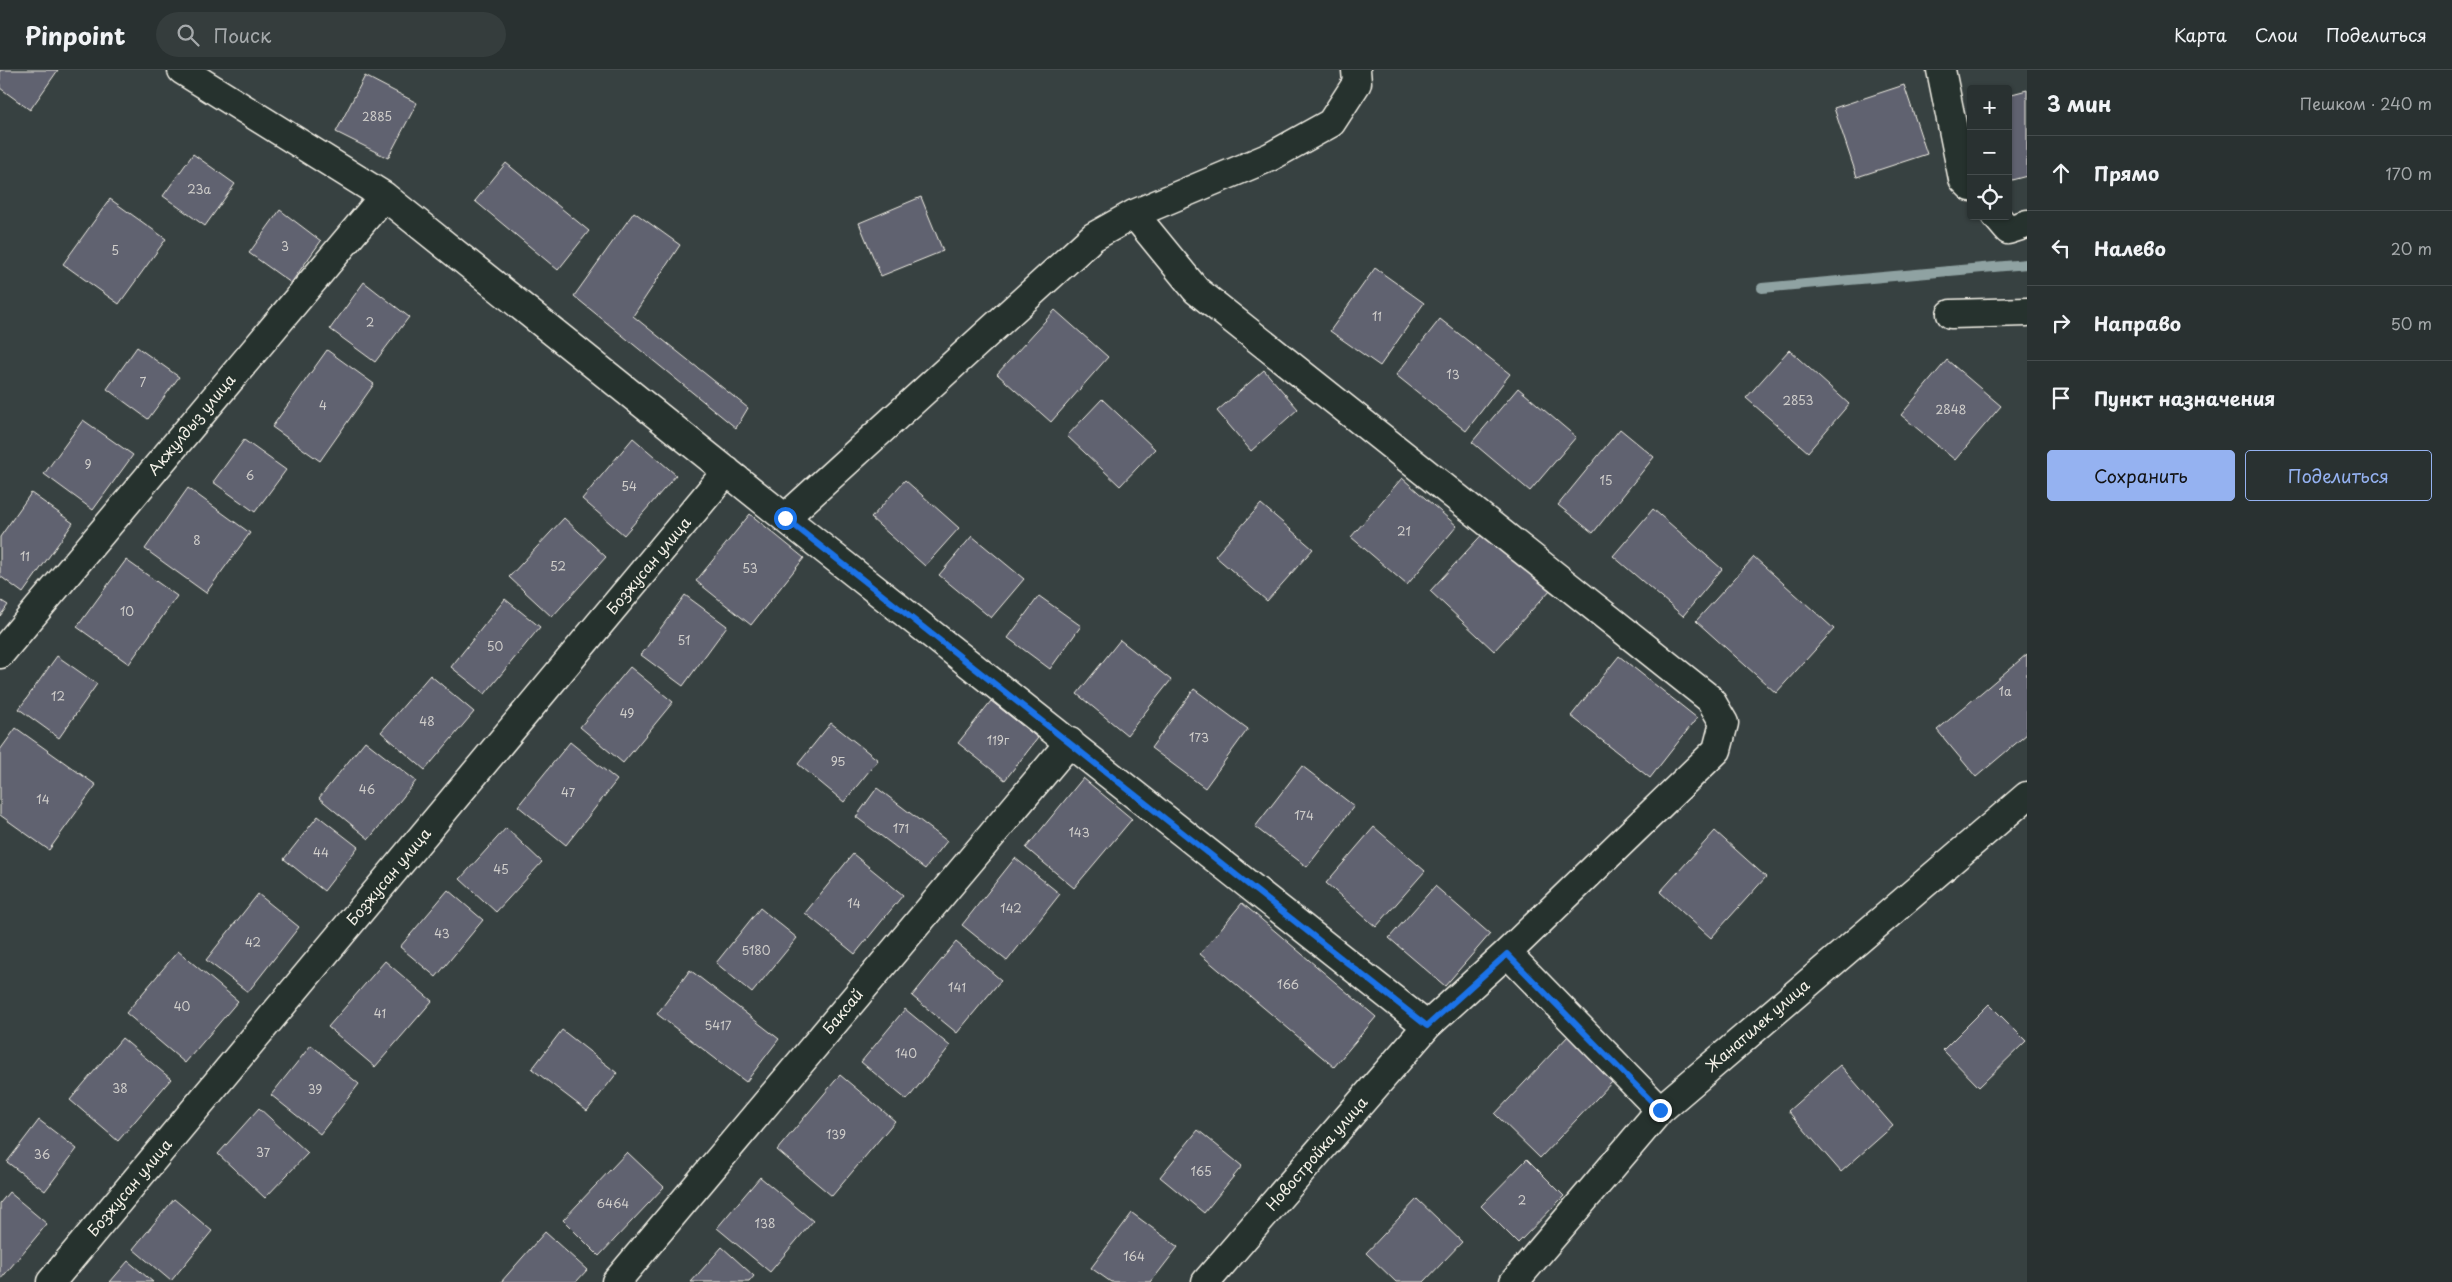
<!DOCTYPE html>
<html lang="ru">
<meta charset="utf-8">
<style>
:root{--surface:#293131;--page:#353d3d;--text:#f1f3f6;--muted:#a5a9ab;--line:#454c4d;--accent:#95b2f1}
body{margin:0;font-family:"Playpen Sans",sans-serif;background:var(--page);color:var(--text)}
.controls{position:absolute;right:15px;top:15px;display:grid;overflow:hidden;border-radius:5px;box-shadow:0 1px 4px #0004}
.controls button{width:45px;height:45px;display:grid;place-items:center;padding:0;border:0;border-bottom:1px solid var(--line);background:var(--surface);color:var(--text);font:25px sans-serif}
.stop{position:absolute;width:15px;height:15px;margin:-11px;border:4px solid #1a73e8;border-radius:50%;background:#fff}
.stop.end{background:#1a73e8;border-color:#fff;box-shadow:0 1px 5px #0008}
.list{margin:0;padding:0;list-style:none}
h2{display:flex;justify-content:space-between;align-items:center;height:65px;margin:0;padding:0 20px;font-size:21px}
h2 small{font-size:16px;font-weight:400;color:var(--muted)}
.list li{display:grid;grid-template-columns:32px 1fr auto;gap:15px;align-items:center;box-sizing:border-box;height:75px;padding:0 20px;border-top:1px solid var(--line)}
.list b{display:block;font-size:19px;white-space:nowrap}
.list em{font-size:16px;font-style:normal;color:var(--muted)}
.actions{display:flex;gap:10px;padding:15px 20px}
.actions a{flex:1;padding:11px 0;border:1px solid var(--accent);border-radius:5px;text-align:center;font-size:18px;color:var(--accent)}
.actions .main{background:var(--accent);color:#111}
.icon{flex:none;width:28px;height:28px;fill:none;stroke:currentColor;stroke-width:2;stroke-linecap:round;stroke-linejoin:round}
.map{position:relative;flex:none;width:2027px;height:1212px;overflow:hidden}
header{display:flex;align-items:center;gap:30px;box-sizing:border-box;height:70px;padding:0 25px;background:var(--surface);border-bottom:1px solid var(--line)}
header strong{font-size:24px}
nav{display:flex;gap:28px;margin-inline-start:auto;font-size:18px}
.search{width:350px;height:45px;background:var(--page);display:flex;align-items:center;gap:12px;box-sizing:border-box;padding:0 18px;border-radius:28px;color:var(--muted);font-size:19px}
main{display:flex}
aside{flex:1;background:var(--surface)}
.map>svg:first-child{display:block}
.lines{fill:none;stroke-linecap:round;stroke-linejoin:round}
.stream{stroke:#8fa2a2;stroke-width:10}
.building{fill:#60626f;stroke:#f4f1e8}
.minor-casing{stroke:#f4f1e8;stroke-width:31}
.minor{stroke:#26332d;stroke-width:28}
.route{stroke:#1a73e8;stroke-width:6}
.labels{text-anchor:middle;stroke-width:4;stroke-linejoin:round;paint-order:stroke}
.number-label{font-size:12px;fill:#cfcdca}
.street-label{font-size:15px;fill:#f4f1e8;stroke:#26332d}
</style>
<header>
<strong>Pinpoint</strong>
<div class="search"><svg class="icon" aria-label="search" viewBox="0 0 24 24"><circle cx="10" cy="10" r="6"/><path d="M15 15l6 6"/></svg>Поиск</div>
<nav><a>Карта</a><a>Слои</a><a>Поделиться</a></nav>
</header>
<main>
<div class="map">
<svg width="2027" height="1212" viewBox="0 0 2027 1212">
<rect width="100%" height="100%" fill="#374141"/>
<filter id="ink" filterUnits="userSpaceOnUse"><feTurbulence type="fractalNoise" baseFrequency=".02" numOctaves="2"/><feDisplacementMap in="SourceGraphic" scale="10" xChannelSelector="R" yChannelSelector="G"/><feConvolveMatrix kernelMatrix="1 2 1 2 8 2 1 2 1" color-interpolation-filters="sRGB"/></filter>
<g filter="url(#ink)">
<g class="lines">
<path class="stream" d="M1762 218 2027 194"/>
</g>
<path class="building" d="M0 0H58L30 40 0 18Z
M365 6 417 33 388 88 336 62Z
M1904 15 1927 84 1857 107 1834 38Z
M2027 20V106L2008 111V25Z
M193 84 235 114 205 156 163 126Z
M506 93 589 161 558 200 475 131Z
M921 127 943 181 881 206 859 153Z
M110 129 166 169 119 234 63 194Z
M280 140 321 171 291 213 249 183Z
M634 142 680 175 633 246 748 338 736 358 574 226Z
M1375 198 1424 233 1380 296 1330 261Z
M364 212 409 247 375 292 330 259Z
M1055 240 1108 287 1051 352 997 304Z
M1440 249 1510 304 1466 361 1396 305Z
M137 277 179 307 148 349 107 319Z
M327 280 374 314 320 391 272 357Z
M1789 280 1849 334 1808 382 1746 328Z
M1947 290 2001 336 1955 390 1901 345Z
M1264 300 1298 339 1251 381 1217 341Z
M1518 318 1576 367 1530 421 1472 372Z
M1102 329 1155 379 1120 416 1067 366Z
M83 350 133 385 93 440 44 404Z
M1620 359 1654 387 1593 463 1558 435Z
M633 368 676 405 624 465 582 429Z
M244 370 286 400 255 442 213 412Z
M1402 408 1457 456 1407 515 1351 467Z
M905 410 959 458 925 496 871 448Z
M188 418 250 463 206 523 145 479Z
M31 423 73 453 23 523 0 506V467Z
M1261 434 1313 479 1267 531 1215 486Z
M1653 439 1722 499 1683 546 1613 486Z
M750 444 804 488 751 555 696 511Z
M564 448 606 487 552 547 509 507Z
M1488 458 1553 517 1494 581 1430 521Z
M972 466 1024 509 991 548 939 505Z
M1754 487 1834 559 1776 623 1696 551Z
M126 490 177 526 129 594 77 557Z
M685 525 727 556 683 616 641 585Z
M1039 526 1081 556 1050 599 1008 568Z
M505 529 540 557 485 624 451 597Z
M0 530 8 535 0 546Z
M1120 570 1171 610 1127 665 1077 624Z
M2027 584V664L1976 707 1937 660Z
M57 586 97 614 59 668 19 639Z
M1619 586 1697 648 1650 708 1571 646Z
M630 597 673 632 623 693 580 657Z
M430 605 474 642 425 700 381 662Z
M1194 619 1248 659 1205 718 1151 678Z
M991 631 1038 668 1005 710 958 673Z
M831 653 878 690 844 732 798 694Z
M16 658 96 715 49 780 0 745V680Z
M365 671 416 711 369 769 319 728Z
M570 672 617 710 566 775 518 736Z
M1302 696 1354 736 1307 797 1255 757Z
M1083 708 1132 749 1074 818 1026 778Z
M877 718 947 771 925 799 856 747Z
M318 746 358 777 324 821 284 789Z
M1374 757 1425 801 1376 857 1326 813Z
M506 758 542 792 496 842 460 809Z
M1715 761 1766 807 1711 868 1660 822Z
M853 784 903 825 855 884 805 843Z
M1015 788 1060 824 1007 891 962 855Z
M1435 816 1490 864 1445 916 1389 868Z
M448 820 483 850 436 907 400 877Z
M258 824 299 857 248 922 206 890Z
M1242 833 1376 947 1334 997 1200 884Z
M760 838 797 868 752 923 716 893Z
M956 872 1001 910 957 963 912 926Z
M178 881 238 931 185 993 126 943Z
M385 891 432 931 375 997 328 957Z
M690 900 779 969 746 1012 657 944Z
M1989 934 2026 971 1979 1017 1943 980Z
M905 939 950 976 907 1030 861 992Z
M562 960 617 1003 587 1041 532 999Z
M1569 965 1615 1009 1540 1088 1495 1044Z
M122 968 171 1009 118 1071 70 1030Z
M311 975 359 1014 320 1064 271 1025Z
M1840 995 1893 1056 1841 1102 1788 1041Z
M840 1005 895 1051 832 1126 777 1080Z
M259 1038 308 1083 265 1128 218 1084Z
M39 1050 77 1079 45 1121 7 1092Z
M1198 1060 1242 1096 1204 1143 1160 1107Z
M627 1082 664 1117 599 1186 563 1150Z
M1527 1089 1564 1126 1518 1173 1481 1136Z
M760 1107 813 1151 770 1202 717 1158Z
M9 1122 47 1154 0 1210V1133Z
M174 1129 212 1161 171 1211 133 1179Z
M1417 1129 1462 1172 1424 1212H1396L1366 1183Z
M1132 1143 1178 1177 1151 1212H1111L1091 1198Z
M545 1162 587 1200 576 1212H501Z
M722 1177 754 1206 749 1212H691Z
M128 1191 153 1212H110Z"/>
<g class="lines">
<defs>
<path id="minor" d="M182 0 384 126 785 448 1427 956
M1941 0 1963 109 1971 117
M1134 144 1196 220 1710 629 1724 653 1717 680 1507 883 1427 956 1206 1212
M1996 146 2008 160 2027 154
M1951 244 2027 242
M785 448 1093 167 1134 144 1270 87 1331 53 1357 13 1356 0
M0 584 384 126
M1507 883 1660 1040
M51 1212 727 401
M616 1212 1070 672
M1514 1212 1660 1040 2027 726"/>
</defs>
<use href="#minor" class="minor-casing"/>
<use href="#minor" class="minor"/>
</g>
</g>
<g class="lines" filter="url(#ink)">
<path class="route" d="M785 448 1427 956 1507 884 1660 1040"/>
</g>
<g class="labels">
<g class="number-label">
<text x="377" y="51">2885</text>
<text x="199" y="124">23а</text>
<text x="285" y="181">3</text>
<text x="115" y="185">5</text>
<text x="1377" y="251">11</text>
<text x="370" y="257">2</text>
<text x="1453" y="309">13</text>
<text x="143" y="317">7</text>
<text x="1798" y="335">2853</text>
<text x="323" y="340">4</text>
<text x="1951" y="344">2848</text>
<text x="88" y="399">9</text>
<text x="250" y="410">6</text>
<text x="1606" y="415">15</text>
<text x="629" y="421">54</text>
<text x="1404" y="466">21</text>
<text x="197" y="475">8</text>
<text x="25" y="491">11</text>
<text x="558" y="501">52</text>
<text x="750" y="503">53</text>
<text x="127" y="546">10</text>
<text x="684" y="575">51</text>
<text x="495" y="581">50</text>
<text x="2005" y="626">1а</text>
<text x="58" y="631">12</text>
<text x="627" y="648">49</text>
<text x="427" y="656">48</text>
<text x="1199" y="672">173</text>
<text x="998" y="675">119г</text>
<text x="838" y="696">95</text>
<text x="367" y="724">46</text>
<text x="568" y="727">47</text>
<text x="43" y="734">14</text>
<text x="1304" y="750">174</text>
<text x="901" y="763">171</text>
<text x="1079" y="767">143</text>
<text x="321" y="787">44</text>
<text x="501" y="804">45</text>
<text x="854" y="838">14</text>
<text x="1011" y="843">142</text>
<text x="442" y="868">43</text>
<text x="253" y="877">42</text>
<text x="756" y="885">5180</text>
<text x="1288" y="919">166</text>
<text x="957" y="922">141</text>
<text x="182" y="941">40</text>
<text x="380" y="948">41</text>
<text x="718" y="960">5417</text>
<text x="906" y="988">140</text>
<text x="120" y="1023">38</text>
<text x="315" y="1024">39</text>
<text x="836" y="1069">139</text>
<text x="263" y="1087">37</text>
<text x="42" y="1089">36</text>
<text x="1201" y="1106">165</text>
<text x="1522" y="1135">2</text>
<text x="613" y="1138">6464</text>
<text x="765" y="1158">138</text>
<text x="1134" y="1191">164</text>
</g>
<g class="street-label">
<text transform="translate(192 355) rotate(-50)" y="5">Акжулдыз улица</text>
<text transform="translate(649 496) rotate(-50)" y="5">Бозжусан улица</text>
<text transform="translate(389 807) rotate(-50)" y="5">Бозжусан улица</text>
<text transform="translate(843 942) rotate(-50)" y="5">Баксай</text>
<text transform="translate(1758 956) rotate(-41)" y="5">Жанатилек улица</text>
<text transform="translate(1317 1084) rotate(-49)" y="5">Новостройка улица</text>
<text transform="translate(130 1118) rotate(-50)" y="5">Бозжусан улица</text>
</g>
</g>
</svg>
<div class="controls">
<button>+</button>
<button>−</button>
<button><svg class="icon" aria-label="locate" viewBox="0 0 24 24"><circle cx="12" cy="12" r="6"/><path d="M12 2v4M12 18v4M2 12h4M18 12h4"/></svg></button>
</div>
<div class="stop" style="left:785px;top:448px"></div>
<div class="stop end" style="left:1660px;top:1040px"></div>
</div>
<aside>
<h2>3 мин<small>Пешком · 240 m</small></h2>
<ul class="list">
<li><svg class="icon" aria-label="ahead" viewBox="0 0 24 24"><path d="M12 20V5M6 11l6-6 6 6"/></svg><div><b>Прямо</b></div><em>170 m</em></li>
<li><svg class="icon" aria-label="left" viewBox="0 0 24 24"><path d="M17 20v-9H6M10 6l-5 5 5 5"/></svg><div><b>Налево</b></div><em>20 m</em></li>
<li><svg class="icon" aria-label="right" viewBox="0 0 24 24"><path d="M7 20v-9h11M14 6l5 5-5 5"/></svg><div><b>Направо</b></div><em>50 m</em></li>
<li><svg class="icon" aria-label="arrive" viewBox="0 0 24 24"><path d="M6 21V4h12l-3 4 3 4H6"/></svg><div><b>Пункт назначения</b></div></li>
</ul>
<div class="actions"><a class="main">Сохранить</a><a>Поделиться</a></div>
</aside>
</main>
